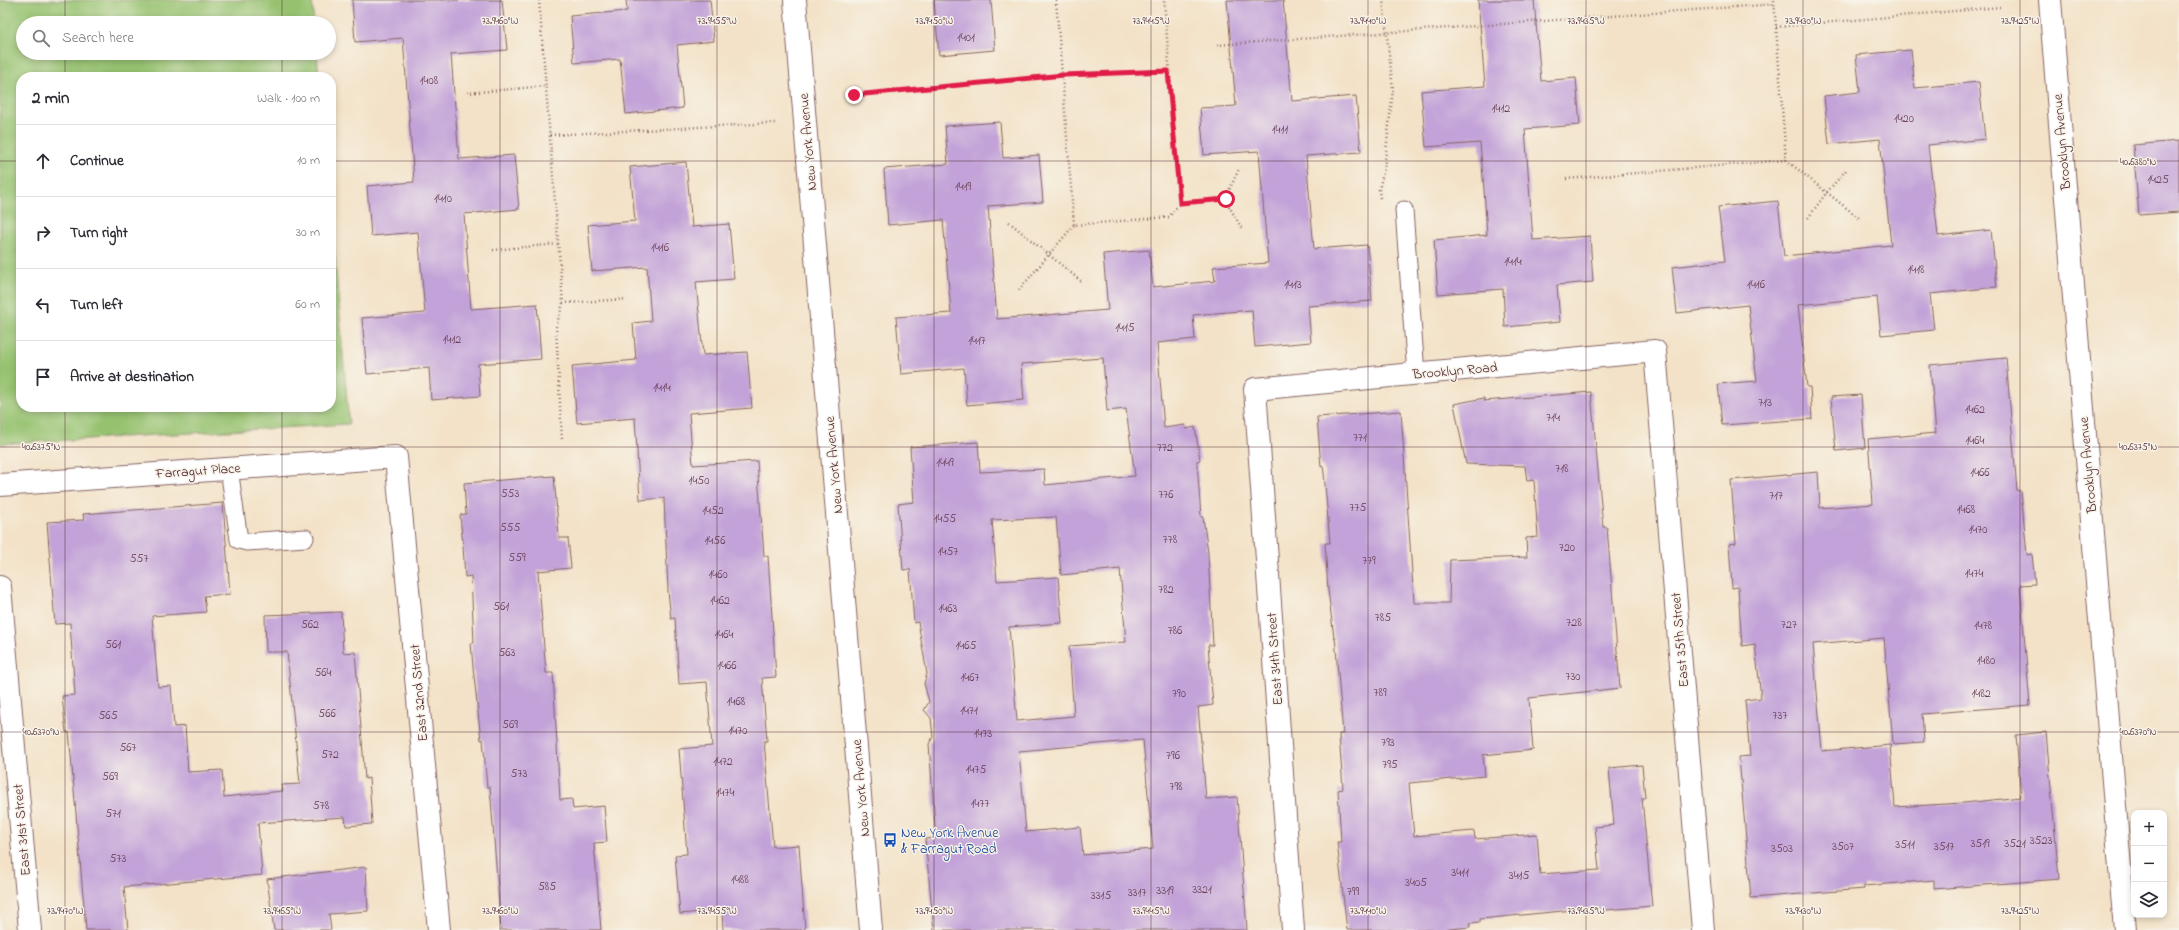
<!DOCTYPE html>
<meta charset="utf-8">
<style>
:root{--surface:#fff;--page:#f7f7f7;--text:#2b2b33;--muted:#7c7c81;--line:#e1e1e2}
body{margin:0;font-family:"Indie Flower",sans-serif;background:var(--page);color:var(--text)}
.controls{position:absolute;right:12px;bottom:12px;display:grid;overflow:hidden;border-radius:8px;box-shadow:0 2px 6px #0003}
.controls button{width:36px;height:36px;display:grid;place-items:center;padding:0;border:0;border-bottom:1px solid var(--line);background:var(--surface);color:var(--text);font:20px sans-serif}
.stop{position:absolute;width:12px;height:12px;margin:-9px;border:3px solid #e11d48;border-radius:50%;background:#fff}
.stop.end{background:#e11d48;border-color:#fff;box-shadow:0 1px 4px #0008}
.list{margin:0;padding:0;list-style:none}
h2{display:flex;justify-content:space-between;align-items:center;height:52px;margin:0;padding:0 16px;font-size:17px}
h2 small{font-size:13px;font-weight:400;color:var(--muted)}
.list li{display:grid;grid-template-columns:26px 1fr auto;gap:12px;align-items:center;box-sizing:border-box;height:72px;padding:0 16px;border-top:1px solid var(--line)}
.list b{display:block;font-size:15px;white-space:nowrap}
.list em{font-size:13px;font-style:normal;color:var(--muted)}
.icon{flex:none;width:22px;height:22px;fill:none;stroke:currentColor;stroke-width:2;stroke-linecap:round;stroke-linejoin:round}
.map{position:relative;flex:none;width:2179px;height:930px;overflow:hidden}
.search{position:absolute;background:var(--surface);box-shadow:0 2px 6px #0003;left:16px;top:16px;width:320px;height:44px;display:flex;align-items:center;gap:10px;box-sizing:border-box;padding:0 14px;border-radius:22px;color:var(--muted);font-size:15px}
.panel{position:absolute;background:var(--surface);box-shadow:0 2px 6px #0003;left:16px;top:72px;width:320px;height:340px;border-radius:16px}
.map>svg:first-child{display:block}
.green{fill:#96c270;stroke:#70704e}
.building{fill:#c2a2d8;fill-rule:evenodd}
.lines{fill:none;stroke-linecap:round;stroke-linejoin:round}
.service-casing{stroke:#856362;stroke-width:19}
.minor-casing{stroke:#856362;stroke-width:24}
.path{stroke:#856362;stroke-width:2.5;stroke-dasharray:1 3;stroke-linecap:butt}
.service{stroke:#fff;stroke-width:17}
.minor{stroke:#fff;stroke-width:22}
.route{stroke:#e11d48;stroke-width:5}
.ticks{fill:none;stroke:#4a1f2b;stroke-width:1;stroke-opacity:0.45}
.labels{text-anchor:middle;stroke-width:3;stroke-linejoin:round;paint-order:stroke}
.number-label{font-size:12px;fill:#684056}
.street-label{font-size:14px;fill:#4a1f2b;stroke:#f7f3e8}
.transit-label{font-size:14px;fill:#164399;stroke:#f7f3e8;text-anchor:start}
.ticks-label{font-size:10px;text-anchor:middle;fill:#4a1f2b;stroke:#f7f3e8;stroke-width:3;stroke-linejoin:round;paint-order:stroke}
</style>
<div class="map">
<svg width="2179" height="930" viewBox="0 0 2179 930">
<rect width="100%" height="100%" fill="#f7f3e8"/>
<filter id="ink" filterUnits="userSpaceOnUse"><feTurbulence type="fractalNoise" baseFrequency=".025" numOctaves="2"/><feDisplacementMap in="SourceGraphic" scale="8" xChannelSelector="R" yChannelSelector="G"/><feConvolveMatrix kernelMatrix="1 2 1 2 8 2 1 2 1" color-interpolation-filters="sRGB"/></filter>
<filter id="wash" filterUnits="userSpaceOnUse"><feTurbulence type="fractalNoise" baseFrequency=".012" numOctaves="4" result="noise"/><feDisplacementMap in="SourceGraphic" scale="16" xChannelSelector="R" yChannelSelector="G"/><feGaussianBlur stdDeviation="0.9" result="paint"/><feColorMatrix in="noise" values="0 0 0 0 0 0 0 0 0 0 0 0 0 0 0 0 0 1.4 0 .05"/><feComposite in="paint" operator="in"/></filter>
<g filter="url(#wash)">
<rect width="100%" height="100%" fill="#f3e2c7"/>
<path class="green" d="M0 0H312L314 23H23V53H317L319 77H21V407H331V213L349 424 0 444Z"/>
<g id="blocks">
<path class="building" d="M352 0H502L507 50 451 54 459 159 514 155 519 209 464 214 471 309 537 304 541 359 478 364 480 396 431 400 429 368 367 374 362 318 425 313 418 232 371 236 367 186 414 182 403 38 355 42Z
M626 0H710L714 41 677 45 683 108 626 114 620 59 574 63 570 16 627 11Z
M934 0H991L995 50 939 55Z
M1227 0H1283L1292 101 1356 96 1361 152 1306 156 1314 249 1367 245 1372 301 1308 306 1311 342 1255 347 1252 310 1193 315 1195 339 1157 343 1164 428 1185 425 1186 429 1195 427 1200 460 1197 461 1201 517H1203L1208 553 1213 645H1208L1213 705 1198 707 1206 799 1237 797 1247 930H934L925 839 936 838 929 744 933 737 931 718 924 710 929 702 924 683 927 674 918 622 914 623 910 569 903 570 898 504 914 502 910 447 978 442 980 472 1044 469 1045 485 1135 476 1126 409 1107 411 1103 358 1021 364 1024 400 967 405 964 368 901 374 896 317 951 313 943 220 888 225 884 169 948 164 945 126 1000 122 1003 158 1039 155 1043 202 988 206 997 319 1108 310 1103 254 1149 250 1153 287 1215 281 1213 267 1268 263 1259 151 1204 155 1200 108 1236 106ZM1056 517 1061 575 1120 569 1126 642 1069 646 1074 716 1017 721 1009 627 1062 623 1058 577 997 581 992 520ZM1143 740 1153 849 1083 855 1080 827 1026 832 1019 751Z
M1478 0H1534L1541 81 1576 78 1580 125 1525 129 1533 240 1590 236 1593 282 1557 285 1560 322 1505 327 1503 289 1438 294 1434 240 1487 235 1484 190 1480 143 1426 147 1421 91 1485 86Z
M1911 50 1915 88 1979 82 1985 139 1928 145 1938 236 1991 230 1997 287 1930 294 1934 330 1881 335 1877 297 1798 305 1807 387H1810L1812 419 1722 425 1718 384 1757 381 1748 305 1677 313 1672 267 1725 261 1718 207 1778 201 1784 256 1891 245 1880 139 1829 144 1824 96 1860 92 1856 55Z
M2179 141V212L2139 215 2133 145Z
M686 162 692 227 729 224 734 279 696 282 703 355 747 352 752 408 689 413 693 465 757 461 764 556H768L776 677 762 678 767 741H764L773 847 799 845 805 930H723L722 910 680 914 675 855 687 854 679 749 712 746 707 682 679 684 675 618 671 619 668 591 664 498 640 500 635 418 577 423 572 366 636 360 633 323 651 321 647 267 592 271 588 225 635 221 630 167Z
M2006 358 2017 491H2021L2027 555 2032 554 2035 584 2020 585 2030 705 1922 714 1924 742 1893 744 1884 638 1813 644 1822 751 1890 745 1895 807 1964 803 2021 797 2016 735 2046 732 2059 879 1934 889V880L1864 886V889L1751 898 1739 757 1750 756 1745 700 1761 698 1755 644 1742 646 1738 587 1732 588 1729 544 1736 543 1731 480 1818 472 1820 508 1873 504 1868 439 1936 433 1930 365Z
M1591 392 1603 527H1607L1620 688 1529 698 1533 750 1483 755 1485 776 1409 783 1414 836 1474 831 1475 839 1537 834 1540 874 1599 870 1595 827 1614 825 1609 768 1642 765 1645 798H1642L1652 906 1595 911 1594 908 1480 919V922L1470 923V927L1441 930H1347L1337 842H1341L1338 790 1343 789 1339 734H1343L1335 637 1334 638 1328 590 1325 543H1330L1324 473 1323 466 1321 467 1317 417 1401 411 1414 603H1449L1450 560 1527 557 1526 538 1538 537 1534 480 1527 481 1525 466 1466 464 1454 404 1484 398V401Z
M1861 395 1865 448 1836 451 1831 397Z
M554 476 559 538H568L571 568 538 571 546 673H553L560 800 572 799 573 809 604 806 607 842 594 843 601 930H501L490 787H487L483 739 481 740 473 667 471 643H474L471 576 465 577 463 546 460 515 466 514 464 483Z
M223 503 230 594 204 596 206 612 152 616 158 687 171 686 174 727 185 726 188 772 222 770 224 797 283 791 282 785 300 784 287 652H266L265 615 341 612 343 653 355 652 365 779 369 778 372 824 346 826 345 817 258 823 262 875 124 887 128 930H86L69 732H66L62 696 75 695 70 623 55 624 47 522 84 520 83 514Z
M366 867 368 911 329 914 331 930H274L267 879Z"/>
</g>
</g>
<g filter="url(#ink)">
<use href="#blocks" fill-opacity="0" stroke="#856362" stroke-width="1"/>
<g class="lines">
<defs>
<path id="service" d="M1404 210 1416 374
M229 468 239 540 247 542 305 538"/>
<path id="minor" d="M795 0 871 930
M2050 0 2125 930
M0 485 396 457 439 930
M0 587 30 930
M1293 930 1255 389 1655 351 1703 930"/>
</defs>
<use href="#service" class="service-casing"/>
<use href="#minor" class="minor-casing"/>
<path class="path" d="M539 0 563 303 556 327 562 441
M1056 0 1074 225 1169 217 1180 203 1164 0
M1776 27 2000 7
M1217 45 1775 4
M467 93 545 86
M854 95 1063 75 1168 71
M550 135 775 123
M1786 160 1859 218
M1566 179 1786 160 1774 0
M1380 198 1379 190 1384 169 1393 89 1383 0
M1225 199 1242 229
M1180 203 1225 199 1239 169
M1808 218 1827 192 1847 169
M1009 222 1082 282
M493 250 558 244
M1019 290 1074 225
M563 303 627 299"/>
<use href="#service" class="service"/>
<use href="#minor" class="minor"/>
</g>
</g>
<g class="lines" filter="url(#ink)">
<path class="route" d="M854 95 1064 75 1168 71 1180 203 1226 199"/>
</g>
<path class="ticks" d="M65 0V23M282 0V23M500 0V930M717 0V930M934 0V930M1151 0V930M1368 0V930M1586 0V930M1803 0V930M2020 0V930M65 53V77M282 53V77M0 161H21M331 161H2179M65 407V930M282 407V930M0 447H2179M0 732H2179"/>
<defs>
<symbol id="bus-bare" viewBox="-9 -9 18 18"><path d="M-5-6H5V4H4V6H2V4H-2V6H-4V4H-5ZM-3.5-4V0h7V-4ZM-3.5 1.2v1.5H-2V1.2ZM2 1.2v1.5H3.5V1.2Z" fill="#1a4fb4" stroke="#f7f3e8" stroke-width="2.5" paint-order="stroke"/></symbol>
</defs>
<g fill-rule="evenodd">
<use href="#bus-bare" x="880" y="830" width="20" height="20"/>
</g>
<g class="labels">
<g class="number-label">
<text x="966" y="41">1401</text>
<text x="429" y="84">1408</text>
<text x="1501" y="112">1412</text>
<text x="1904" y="122">1420</text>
<text x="1280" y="133">1411</text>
<text x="2158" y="183">1425</text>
<text x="963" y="190">1419</text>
<text x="443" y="202">1410</text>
<text x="660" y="251">1416</text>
<text x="1513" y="265">1414</text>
<text x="1916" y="273">1418</text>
<text x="1293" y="288">1413</text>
<text x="1756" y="288">1416</text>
<text x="1125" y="331">1415</text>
<text x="452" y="343">1412</text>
<text x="977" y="344">1417</text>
<text x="662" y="391">1414</text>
<text x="1765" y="406">713</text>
<text x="1975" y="413">1462</text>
<text x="1553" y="421">714</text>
<text x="1360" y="441">771</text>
<text x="1975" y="444">1464</text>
<text x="1165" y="451">772</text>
<text x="945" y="466">1449</text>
<text x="1562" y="472">718</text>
<text x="1980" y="476">1466</text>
<text x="699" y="484">1450</text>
<text x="510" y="497">553</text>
<text x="1166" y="498">776</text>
<text x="1776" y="499">717</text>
<text x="1358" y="511">775</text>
<text x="1966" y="513">1468</text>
<text x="713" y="514">1452</text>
<text x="945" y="522">1455</text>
<text x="510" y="531">555</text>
<text x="1978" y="533">1470</text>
<text x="1170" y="543">778</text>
<text x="715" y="544">1456</text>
<text x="1567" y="551">720</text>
<text x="948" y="555">1457</text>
<text x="517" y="561">559</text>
<text x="139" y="562">557</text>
<text x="1369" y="564">779</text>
<text x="1974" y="577">1474</text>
<text x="718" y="578">1460</text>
<text x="1166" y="593">782</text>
<text x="720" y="604">1462</text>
<text x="501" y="610">561</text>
<text x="948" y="612">1463</text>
<text x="1383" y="621">785</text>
<text x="1574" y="626">728</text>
<text x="310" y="628">562</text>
<text x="1789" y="628">727</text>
<text x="1983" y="629">1478</text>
<text x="1175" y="634">786</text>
<text x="724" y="638">1464</text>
<text x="113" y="648">561</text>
<text x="966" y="649">1465</text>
<text x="507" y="656">563</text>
<text x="1986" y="664">1480</text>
<text x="727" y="669">1466</text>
<text x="323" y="676">564</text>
<text x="1573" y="680">730</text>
<text x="970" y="681">1467</text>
<text x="1380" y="696">789</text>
<text x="1179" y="697">790</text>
<text x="1981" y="697">1482</text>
<text x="736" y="705">1468</text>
<text x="969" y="714">1471</text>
<text x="327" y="717">566</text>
<text x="108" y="719">565</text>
<text x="1780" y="719">737</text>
<text x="510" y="728">569</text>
<text x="738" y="734">1470</text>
<text x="983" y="737">1473</text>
<text x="1388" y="746">793</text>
<text x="128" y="751">567</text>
<text x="330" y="758">572</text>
<text x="1173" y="759">796</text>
<text x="723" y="765">1472</text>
<text x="1390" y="768">795</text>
<text x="976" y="773">1475</text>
<text x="519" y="777">573</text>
<text x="110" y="780">569</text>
<text x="1176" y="790">798</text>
<text x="725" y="796">1474</text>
<text x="980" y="807">1477</text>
<text x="321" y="809">578</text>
<text x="113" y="817">571</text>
<text x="2041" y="844">3523</text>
<text x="1980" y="847">3519</text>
<text x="2015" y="847">3521</text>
<text x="1905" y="848">3511</text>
<text x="1843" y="850">3507</text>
<text x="1944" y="850">3517</text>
<text x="1782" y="852">3503</text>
<text x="118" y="862">573</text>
<text x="1460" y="876">3411</text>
<text x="1519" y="879">3415</text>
<text x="740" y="883">1488</text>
<text x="1416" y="886">3405</text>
<text x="547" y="890">585</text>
<text x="1202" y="893">3321</text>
<text x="1165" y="894">3319</text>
<text x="1353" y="895">799</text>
<text x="1137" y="896">3317</text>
<text x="1101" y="899">3315</text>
</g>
<g class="street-label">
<text transform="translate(807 142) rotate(-95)" y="5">New York Avenue</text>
<text transform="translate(2061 142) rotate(-95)" y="5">Brooklyn Avenue</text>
<text transform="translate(1455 370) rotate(-5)" y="5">Brooklyn Road</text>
<text transform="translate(833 465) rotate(-95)" y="5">New York Avenue</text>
<text transform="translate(2087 465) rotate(-95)" y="5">Brooklyn Avenue</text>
<text transform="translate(198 470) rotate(-4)" y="5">Farragut Place</text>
<text transform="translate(1679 640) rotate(-95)" y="5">East 35th Street</text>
<text transform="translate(1274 659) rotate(-94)" y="5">East 34th Street</text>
<text transform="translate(418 693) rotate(-95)" y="5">East 32nd Street</text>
<text transform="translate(860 788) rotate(-95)" y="5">New York Avenue</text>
<text transform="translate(21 830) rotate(-95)" y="5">East 31st Street</text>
</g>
<g class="transit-label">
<text x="901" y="837">New York Avenue<tspan x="901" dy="16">&amp; Farragut Road</tspan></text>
</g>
</g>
<g class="ticks-label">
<text x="500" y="24">73.9460°W</text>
<text x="717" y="24">73.9455°W</text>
<text x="934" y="24">73.9450°W</text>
<text x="1151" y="24">73.9445°W</text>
<text x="1368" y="24">73.9440°W</text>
<text x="1586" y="24">73.9435°W</text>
<text x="1803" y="24">73.9430°W</text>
<text x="2020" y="24">73.9425°W</text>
<text x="2138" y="165">40.6380°N</text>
<text x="41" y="450">40.6375°N</text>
<text x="2138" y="450">40.6375°N</text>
<text x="41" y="735">40.6370°N</text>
<text x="2138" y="735">40.6370°N</text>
<text x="65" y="914">73.9470°W</text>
<text x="282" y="914">73.9465°W</text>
<text x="500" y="914">73.9460°W</text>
<text x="717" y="914">73.9455°W</text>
<text x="934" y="914">73.9450°W</text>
<text x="1151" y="914">73.9445°W</text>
<text x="1368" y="914">73.9440°W</text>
<text x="1586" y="914">73.9435°W</text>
<text x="1803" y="914">73.9430°W</text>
<text x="2020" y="914">73.9425°W</text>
</g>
</svg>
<div class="controls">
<button>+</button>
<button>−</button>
<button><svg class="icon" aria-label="layers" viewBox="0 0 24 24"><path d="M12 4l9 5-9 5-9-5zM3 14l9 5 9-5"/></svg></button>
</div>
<div class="stop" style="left:1226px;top:199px"></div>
<div class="stop end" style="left:854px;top:95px"></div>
<div class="search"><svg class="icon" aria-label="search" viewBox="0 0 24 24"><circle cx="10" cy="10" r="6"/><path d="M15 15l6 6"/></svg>Search here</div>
<section class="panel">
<h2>2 min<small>Walk · 100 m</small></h2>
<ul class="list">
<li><svg class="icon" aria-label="ahead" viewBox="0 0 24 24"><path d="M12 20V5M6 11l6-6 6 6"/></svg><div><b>Continue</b></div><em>10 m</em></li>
<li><svg class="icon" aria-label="right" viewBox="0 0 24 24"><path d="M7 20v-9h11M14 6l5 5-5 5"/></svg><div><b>Turn right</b></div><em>30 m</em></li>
<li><svg class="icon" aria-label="left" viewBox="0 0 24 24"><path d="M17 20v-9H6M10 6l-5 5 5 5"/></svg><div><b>Turn left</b></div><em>60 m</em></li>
<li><svg class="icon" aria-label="arrive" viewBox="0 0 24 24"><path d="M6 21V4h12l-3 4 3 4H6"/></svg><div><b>Arrive at destination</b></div></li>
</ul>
</section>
</div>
